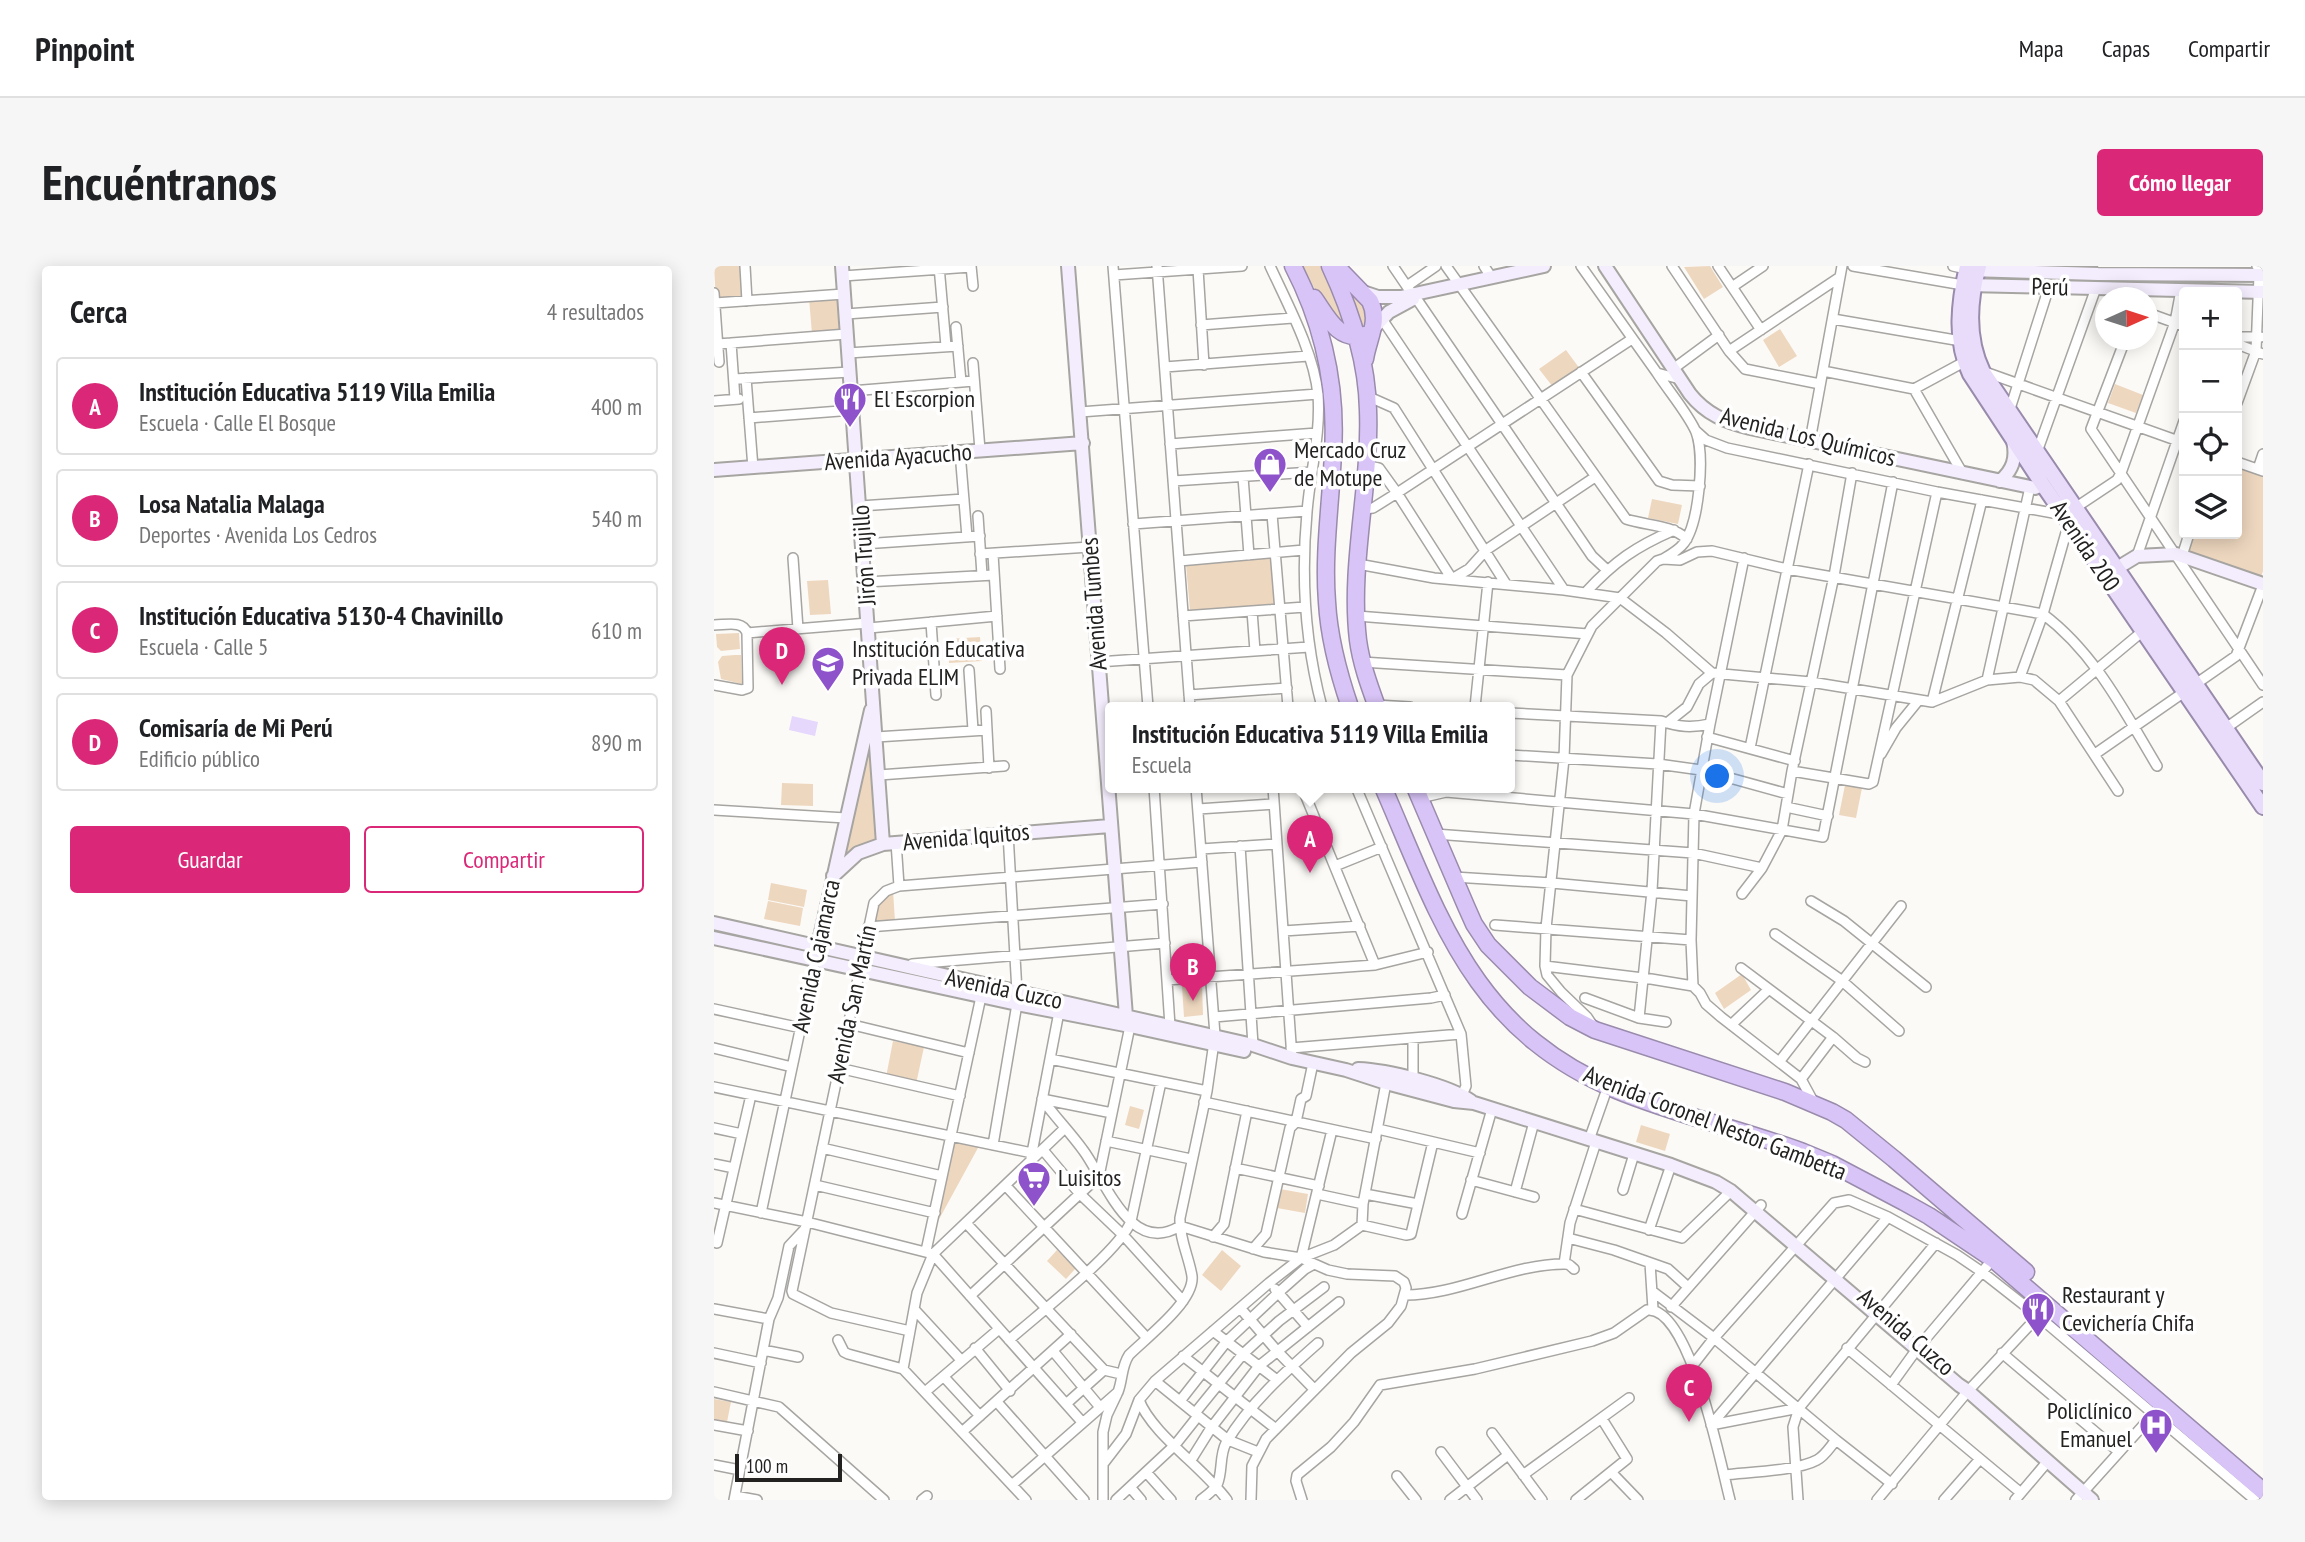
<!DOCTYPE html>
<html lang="es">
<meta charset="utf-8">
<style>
:root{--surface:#fff;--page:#f6f6f6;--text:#202124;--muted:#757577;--line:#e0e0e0;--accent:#db2777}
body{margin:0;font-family:"PT Sans Narrow",sans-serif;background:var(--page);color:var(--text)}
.controls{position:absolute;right:21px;top:21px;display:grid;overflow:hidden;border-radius:7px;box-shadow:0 4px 18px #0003}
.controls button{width:63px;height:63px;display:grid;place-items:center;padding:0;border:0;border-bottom:2px solid var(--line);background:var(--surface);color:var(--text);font:35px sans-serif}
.compass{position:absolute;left:1381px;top:21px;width:63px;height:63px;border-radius:50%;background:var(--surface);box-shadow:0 4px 18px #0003;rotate:87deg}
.scale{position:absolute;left:21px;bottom:18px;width:107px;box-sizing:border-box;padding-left:7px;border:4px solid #232221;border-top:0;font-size:19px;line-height:24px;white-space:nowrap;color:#232221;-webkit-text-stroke:5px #fff;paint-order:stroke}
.you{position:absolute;left:1004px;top:511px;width:24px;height:24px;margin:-18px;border:5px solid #fff;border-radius:50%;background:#1a73e8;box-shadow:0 0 0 10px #1a73e833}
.badge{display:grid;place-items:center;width:46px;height:46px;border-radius:50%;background:var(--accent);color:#fff;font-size:23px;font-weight:700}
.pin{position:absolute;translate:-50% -58px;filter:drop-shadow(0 2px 4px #0008)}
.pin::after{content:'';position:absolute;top:37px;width:24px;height:21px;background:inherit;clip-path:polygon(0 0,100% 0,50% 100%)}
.popup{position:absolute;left:391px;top:436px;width:410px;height:91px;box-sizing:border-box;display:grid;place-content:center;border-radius:7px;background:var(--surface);filter:drop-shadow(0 2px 5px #0005);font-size:23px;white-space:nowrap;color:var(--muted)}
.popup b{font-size:26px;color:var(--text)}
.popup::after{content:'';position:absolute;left:50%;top:100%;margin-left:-14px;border:14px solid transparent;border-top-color:var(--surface)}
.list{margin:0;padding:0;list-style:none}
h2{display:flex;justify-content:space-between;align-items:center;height:91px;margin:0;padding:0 28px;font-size:30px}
h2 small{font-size:23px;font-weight:400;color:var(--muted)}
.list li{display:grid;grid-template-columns:46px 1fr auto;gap:21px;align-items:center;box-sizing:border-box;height:98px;margin:0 14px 14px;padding:0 14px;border:2px solid var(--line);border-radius:7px}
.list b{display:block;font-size:26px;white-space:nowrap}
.list p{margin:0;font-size:23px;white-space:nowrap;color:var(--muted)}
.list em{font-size:23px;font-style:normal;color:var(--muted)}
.actions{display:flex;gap:14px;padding:21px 28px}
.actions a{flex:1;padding:16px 0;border:2px solid var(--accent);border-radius:7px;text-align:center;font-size:24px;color:var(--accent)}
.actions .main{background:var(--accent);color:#fff}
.icon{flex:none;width:38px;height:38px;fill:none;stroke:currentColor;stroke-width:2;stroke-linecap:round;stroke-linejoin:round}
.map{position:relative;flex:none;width:1549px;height:1234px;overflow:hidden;border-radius:7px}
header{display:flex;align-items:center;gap:42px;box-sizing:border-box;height:98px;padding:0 35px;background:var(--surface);border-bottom:2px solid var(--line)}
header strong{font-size:33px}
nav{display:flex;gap:38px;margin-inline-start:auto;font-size:24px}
.intro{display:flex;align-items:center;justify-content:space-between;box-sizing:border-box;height:168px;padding:0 42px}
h1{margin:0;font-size:49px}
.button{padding:18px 32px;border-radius:7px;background:var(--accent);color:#fff;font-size:24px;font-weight:700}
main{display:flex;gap:42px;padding:0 42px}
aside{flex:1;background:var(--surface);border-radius:7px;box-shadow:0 4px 18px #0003}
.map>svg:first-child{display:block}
.green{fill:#eed7bf}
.water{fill:#e6d7fd}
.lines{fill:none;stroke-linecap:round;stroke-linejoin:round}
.street-casing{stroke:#a7a5a2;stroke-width:12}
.secondary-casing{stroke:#a7a5a2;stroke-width:16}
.primary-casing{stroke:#998bac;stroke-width:18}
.highway-casing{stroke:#998bac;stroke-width:19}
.street{stroke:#fff;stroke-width:9}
.secondary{stroke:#f4edfd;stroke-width:12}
.primary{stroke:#e8dcfa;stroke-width:14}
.highway{stroke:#d9c4f7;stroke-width:16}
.labels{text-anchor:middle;stroke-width:7;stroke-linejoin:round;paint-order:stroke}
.street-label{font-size:24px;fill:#232221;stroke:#fff}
.poi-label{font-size:24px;fill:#232221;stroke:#fff;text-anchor:start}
</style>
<header>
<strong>Pinpoint</strong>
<nav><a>Mapa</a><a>Capas</a><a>Compartir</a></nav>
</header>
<div class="intro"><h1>Encuéntranos</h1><a class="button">Cómo llegar</a></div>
<main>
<aside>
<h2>Cerca<small>4 resultados</small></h2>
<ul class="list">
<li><span class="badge">A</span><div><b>Institución Educativa 5119 Villa Emilia</b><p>Escuela · Calle El Bosque</p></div><em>400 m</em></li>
<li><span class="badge">B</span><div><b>Losa Natalia Malaga</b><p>Deportes · Avenida Los Cedros</p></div><em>540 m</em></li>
<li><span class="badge">C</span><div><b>Institución Educativa 5130-4 Chavinillo</b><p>Escuela · Calle 5</p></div><em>610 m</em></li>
<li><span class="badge">D</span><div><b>Comisaría de Mi Perú</b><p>Edificio público</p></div><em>890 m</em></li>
</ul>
<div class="actions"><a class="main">Guardar</a><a>Compartir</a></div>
</aside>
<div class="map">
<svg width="1549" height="1234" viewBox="0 0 1549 1234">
<rect width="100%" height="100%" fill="#fcfaf7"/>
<path class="green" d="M0 0H29L31 33 2 35Z
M588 0H607L626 38 638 67 619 55Z
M996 0 1009 21 990 33 970 1Z
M632 20 650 32 654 62 648 65Z
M128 29 131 67 98 68 95 32Z
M1066 63 1083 90 1065 101 1049 74Z
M852 84 866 103 839 121 825 103Z
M1401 118 1429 129 1422 147 1394 137Z
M1523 199 1549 208V305L1547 311 1475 285 1481 268H1523Z
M938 233 968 239 964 258 934 252Z
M557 292 561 339 476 345 472 299Z
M114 314 117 348 96 349 93 315Z
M25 367 26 383 7 385 3 381 2 368Z
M266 371 268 395 235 397 234 373Z
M21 389H27L28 418 7 413 4 396 8 390Z
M156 457 167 573 131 595 128 592Z
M68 517 99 518V540L67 539Z
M1131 519 1148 522 1142 552 1125 549Z
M57 617 93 624 90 641 54 634Z
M179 624 181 656 157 658 162 637Z
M54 635 89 642 86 660 50 653Z
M1028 708 1037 724 1010 743 1001 727Z
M488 719 489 749 470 751 468 720Z
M179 775 210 781 202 818 172 811Z
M416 840 430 844 425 863 411 859Z
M927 859 956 868 951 885 922 876Z
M241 874 265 880 223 957Z
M566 923 594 928 591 947 563 942Z
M343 984 362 1002 352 1013 333 995Z
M508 984 527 1000 507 1025 488 1009Z
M0 1133 17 1136 13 1156 0 1154Z"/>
<path class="water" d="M78 450 104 456 101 470 75 464Z"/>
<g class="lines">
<defs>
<path id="street" d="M31 0 33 35
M225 0 232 80
M257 0 259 20
M399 0 434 441
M443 0 476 441
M556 0C574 39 600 87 604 129 607 168 596 207 593 246 587 311 591 377 608 441
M679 0 696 25
M732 0 912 253C933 260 956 258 973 273
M770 0 778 12
M867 0 943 107 966 113
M958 0 1015 85 1031 103 1106 118
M1004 0 1047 64
M1139 0 1249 19
M1239 0 1252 3
M1543 0 1549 2
M484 3 490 99
M400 9 528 0
M129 10 257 1
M693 20 722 0
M1018 21 1049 0
M0 27 5 96
M702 32 878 290 893 304
M1 37 130 28
M1434 47 1470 60
M132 48 229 41
M668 53 850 324
M1119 53 1247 75
M487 59 579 52
M242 61 247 116
M1523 71H1547
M1411 74 1377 163 1549 419
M17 77 21 133
M4 78 133 68
M1523 78 1549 88
M1015 85 1126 11
M134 87 244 80
M259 97 266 184
M451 101 594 90
M959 103 1005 69
M1109 105 1200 123 1250 96
M867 106 945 215 958 219 986 220
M1271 106 1470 177
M943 107C954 124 975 149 982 166 991 190 985 257 970 277 965 284 956 289 949 293
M32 112 39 202
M20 113 136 106
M1200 123 1249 208
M137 125 260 115
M653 130 680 142 792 318
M0 135 25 133
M1523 137 1542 85 1545 9
M366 146 604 128
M1295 146 1335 21
M35 152 139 144
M982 165 992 174 1013 182 1223 226 1350 249
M1096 175 1128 0
M456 178 603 167
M246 186 253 271
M1323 186 1382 22
M1523 196 1549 205
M653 199 665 202 683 227 738 313 755 303 772 284 881 211
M1544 203 1549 188
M529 211 535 289
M459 215 598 206
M146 240 250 233
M1361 242 1403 214 1407 207 1461 56 1467 24
M650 243 659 242 683 227 918 73
M558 248 574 441
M264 250 268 309
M419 258 593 245
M149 278 266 270
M266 288 376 281
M279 288 286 403
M1423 290 1470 155
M1468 290 1475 268
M79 292 84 363
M465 295 590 284
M644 298 720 312 850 324 906 332 952 367 998 407
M152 316 280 309
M872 326C901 295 921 281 960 264
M538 345 541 385
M469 350 591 341
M643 350 874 368
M217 356 222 429
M0 359C12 359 29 354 33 367L154 357
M155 362 283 350
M384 396 595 381
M648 396 853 409
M255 404 259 464
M1306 411 1329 348 1355 256
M1273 414 1316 221
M0 419 28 424 34 422 33 367
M475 429 573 422
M1345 435 1429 365
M1218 436 1268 234
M663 439 696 441
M761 441 774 316
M272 445 275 502
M796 447 947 455C965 461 977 462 996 458
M953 457 973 441 985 418 998 407 1097 416 1218 436 1273 414 1306 411 1320 414 1345 435 1404 525
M1512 462 1549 436
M162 471 273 464
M993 471 1081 495
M1036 482 1095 198
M1167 488 1182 462 1204 435
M1381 488 1522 390 1549 319
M796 489 944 498 987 504 1074 528
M1078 505 1155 518 1159 516 1223 226
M165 509 290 500
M440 521 456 760
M559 521 578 792
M588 521 661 699
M642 521 747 768 752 820 748 829
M706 532 732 526 980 548 1109 571 1179 216
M1072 541 1114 550
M484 543 560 538
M0 544 132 552
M294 567 303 726
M721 568 979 587 1048 602
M182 576 185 620
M526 580 539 779
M487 583 563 578
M621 600 668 581
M740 611 838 617 978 630
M1028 628 1048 602 1068 564 1078 505 1120 310 1138 207
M1097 635 1130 655 1212 721
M781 659 977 674
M154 661 449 638
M569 665 646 660
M1061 668 1127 714 1185 765
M198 698 451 677
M831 700 937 713 979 720 986 727 992 738 1007 751 1087 813 1100 837
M1027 702 1119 771 1143 792 1151 796
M453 714 661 699 714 686
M979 720 977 674 980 548 996 458 1030 292
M871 732 925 752 952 756
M0 743 87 762
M500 751 717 732 731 729
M925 752 938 625 947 455
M135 758 255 787
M1017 759 1054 724
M879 760 873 751 847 726 833 709 831 700 832 662 850 493 853 409 878 360 943 295 949 293 966 294 983 286 998 285 1073 303 1329 348C1381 387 1410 445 1443 500
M699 773V813
M0 782 78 801
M577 782 747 768
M336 793 493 825
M1065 796 1187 640
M125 802 246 830
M1087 813 1119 771
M0 821 318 887
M328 833C341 851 356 866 369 884 391 913 416 991 466 960L550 986 587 992 614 1004 633 1008 681 1010 690 1016 692 1022 687 1040 674 1057 637 1087 552 1173 538 1200 537 1234
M328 833 398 847
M490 836 662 873
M0 862 28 868
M664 863 766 887
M875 874 894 820
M392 875 477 893
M279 879 303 738
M108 882 228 910
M329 884 365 927 410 970 469 1035
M317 892 345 746
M0 898 20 902
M521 902 605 920
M757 914 820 931
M101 919 221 947
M292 920 433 1072
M909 924 920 888
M801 926 820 856
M603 928 649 938
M651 928 704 938
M0 937 93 956 219 988 368 1156
M860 943 968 972 1017 925
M47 947 104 680
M748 948 778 843
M252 957 390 1104 407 1108
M648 959 692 969 697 968 719 876
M648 959 649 938 672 817
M935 964 957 899
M499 971 510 958 533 845
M854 972 900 984 954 1003 974 1021
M0 976 3 977 37 829
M539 983 552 968 576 862 582 856 587 833 592 830 599 797
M212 985 268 726
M587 992 618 864
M936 997 939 1043
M850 998 856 957 882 876
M561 1023 594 1061
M938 1025 1000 1072 1122 1174 1178 1218
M691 1029C745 1029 796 998 850 998 856 998 855 999 860 1003
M256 1030 385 910 416 760
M957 1041 1047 939
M0 1043 55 1053
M200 1043 247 1094
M527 1043 563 1085 600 1123
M196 1065 117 1047 79 1028 78 1025 160 637 172 625 185 620 488 596
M499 1065 563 1114
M124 1074 130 1086 134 1088 189 1103 312 1234
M295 1074C322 1050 407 984 417 955L447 816
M261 1082 296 1125
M1133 1082 1307 1227
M49 1084 84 1091
M339 1085 385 1140
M0 1087 47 1097
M1288 1087 1405 1186
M469 1090 562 1163
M979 1099 1000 1072 1120 937 1135 934 1174 951 1243 989 1268 1006 1324 1050 1541 1234
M189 1103 203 1027 219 988 351 862
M230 1111 266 1150
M441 1115 514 1174 544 1186
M1177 1119 1203 1083 1279 993
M0 1126 65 1141 170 1234
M211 1126 285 1063
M425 1134C438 1168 490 1202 513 1234
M466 1135 513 1075 564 1027 591 1003 600 998
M283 1136 370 1234
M352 1138 390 1104
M481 1147 529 1088 565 1055 610 1021
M0 1159 34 1165
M997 1159 1085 1142 1222 977
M997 1159 1174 951
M248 1166 357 1068
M778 1167 828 1234
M727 1186 763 1234
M477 1194 497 1162 545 1100 625 1036
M389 1198 412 1168 425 1134 441 1115 555 1017 587 992 620 979 648 959
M0 1199 26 1204
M432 1206 457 1234
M897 1206 924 1234
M809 1209 915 1132
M1010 1209C1034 1206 1083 1205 1103 1194 1111 1190 1116 1181 1122 1174
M683 1210 702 1234
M299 1218 404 1126C409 1113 407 1101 415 1089 432 1072 481 1035 478 1010 475 991 465 972 466 952L493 825 501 769 482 521
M416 1221 427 1234
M21 1230 43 1234
M20 1234 55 1053 64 1032 75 980 90 964
M208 1234 213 1230
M389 1234V1166L393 1149 403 1128
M402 1234 461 1179 484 1150
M487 1234C492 1230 500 1224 503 1219 509 1206 505 1190 512 1177 535 1138 571 1106 604 1077
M588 1234 582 1215 583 1209 617 1181 640 1156 666 1119 761 1103 878 1075 900 1067 933 1044C976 1039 1007 1200 1016 1234
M736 1234 794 1189
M862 1234 913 1193 888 1153
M1084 1234 1079 1161 1085 1142
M1163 1234 1254 1125 1328 1046
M1230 1234 1266 1193
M1301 1234 1334 1195
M1362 1234 1443 1144"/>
<path id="secondary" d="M128 0 169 578
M354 0 412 750 416 760
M891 0 976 128C992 148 1011 156 1036 162L1321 222 1329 219
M1256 4 1384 8 1549 9
M1253 19 1549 26
M649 26 664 31H687L830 0
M658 64 675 46 699 33
M0 204 369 177
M1286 215C1299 204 1303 192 1299 175
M1395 307 1423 290 1462 288 1549 318
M119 610 144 587 169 578 396 560
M0 657 539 779 578 792 632 804 672 817 740 835 760 837 957 899 1002 916 1017 925 1245 1119 1254 1125 1378 1234
M0 672 303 738 416 760 530 785
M104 680 157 444
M644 803C673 804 734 819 757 835"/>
<path id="primary" d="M1253 0C1245 35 1240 75 1256 108L1329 219 1549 541
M1265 0C1255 35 1253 73 1269 106L1549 517"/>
<path id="highway" d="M579 0C609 58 623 121 619 186 617 236 609 287 613 336 615 373 624 406 636 441
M616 0C637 45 653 94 654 144 657 221 635 298 644 374 647 397 655 419 663 441
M622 0 656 35C666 55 654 73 651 93
M600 32C613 50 624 76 650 69
M669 521C726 652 758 763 902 824 962 849 1027 863 1089 886L1118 898 1190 936 1215 950 1279 993 1549 1225
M701 521 752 640 760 658 774 679 816 721 856 751 881 764 1071 826 1118 846 1132 854 1180 893 1312 1006"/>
</defs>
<use href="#street" class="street-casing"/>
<use href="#secondary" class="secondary-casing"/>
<use href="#primary" class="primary-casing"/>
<use href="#highway" class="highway-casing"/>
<use href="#street" class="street"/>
<use href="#secondary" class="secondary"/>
<use href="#primary" class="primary"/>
<use href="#highway" class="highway"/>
</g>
<defs>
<symbol id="restaurant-pin" viewBox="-11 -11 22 30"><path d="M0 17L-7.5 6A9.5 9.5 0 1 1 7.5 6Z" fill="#8e53ca" stroke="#fff"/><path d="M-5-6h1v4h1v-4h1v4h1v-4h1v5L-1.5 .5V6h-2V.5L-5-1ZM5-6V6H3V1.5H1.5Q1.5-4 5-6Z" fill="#fff"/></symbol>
<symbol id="shop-pin" viewBox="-11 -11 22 30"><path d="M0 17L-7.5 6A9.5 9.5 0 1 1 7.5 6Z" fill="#8e53ca" stroke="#fff"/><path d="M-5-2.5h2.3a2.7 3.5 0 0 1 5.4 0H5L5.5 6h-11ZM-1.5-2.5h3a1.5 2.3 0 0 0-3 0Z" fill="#fff"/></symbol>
<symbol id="school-pin" viewBox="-11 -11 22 30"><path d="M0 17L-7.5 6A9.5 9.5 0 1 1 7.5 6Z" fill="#8e53ca" stroke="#fff"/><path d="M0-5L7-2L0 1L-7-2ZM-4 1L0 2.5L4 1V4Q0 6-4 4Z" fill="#fff"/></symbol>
<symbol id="supermarket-pin" viewBox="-11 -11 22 30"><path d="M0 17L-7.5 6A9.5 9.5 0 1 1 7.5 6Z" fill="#8e53ca" stroke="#fff"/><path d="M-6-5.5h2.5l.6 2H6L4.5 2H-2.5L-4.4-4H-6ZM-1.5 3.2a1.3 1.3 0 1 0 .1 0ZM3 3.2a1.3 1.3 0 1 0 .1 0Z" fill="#fff"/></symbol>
<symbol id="hospital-pin" viewBox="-11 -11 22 30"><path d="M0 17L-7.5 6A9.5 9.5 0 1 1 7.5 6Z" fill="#8e53ca" stroke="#fff"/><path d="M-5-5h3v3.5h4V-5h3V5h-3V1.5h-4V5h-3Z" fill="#fff"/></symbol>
</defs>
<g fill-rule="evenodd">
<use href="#restaurant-pin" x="117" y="114" width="38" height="52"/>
<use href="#shop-pin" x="537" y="179" width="38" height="52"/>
<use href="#school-pin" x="95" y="378" width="38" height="52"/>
<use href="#supermarket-pin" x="301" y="893" width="38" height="52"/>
<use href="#restaurant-pin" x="1305" y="1024" width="38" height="52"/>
<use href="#hospital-pin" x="1423" y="1140" width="38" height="52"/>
</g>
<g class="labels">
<g class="street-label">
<text transform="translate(1336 21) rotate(1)" y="8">Perú</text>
<text transform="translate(1094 171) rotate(14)" y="8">Avenida Los Químicos</text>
<text transform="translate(184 191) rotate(-4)" y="8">Avenida Ayacucho</text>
<text transform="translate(1371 280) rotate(56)" y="8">Avenida 200</text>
<text transform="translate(150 289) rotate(-94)" y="8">Jirón Trujillo</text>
<text transform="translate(380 338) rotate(-94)" y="8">Avenida Tumbes</text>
<text transform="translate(252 571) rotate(-5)" y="8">Avenida Iquitos</text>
<text transform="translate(102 690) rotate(-78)" y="8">Avenida Cajamarca</text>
<text transform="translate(290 723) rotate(12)" y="8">Avenida Cuzco</text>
<text transform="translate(138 738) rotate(-78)" y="8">Avenida San Martín</text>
<text transform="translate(1001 857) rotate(21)" y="8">Avenida Coronel Nestor Gambetta</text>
<text transform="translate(1192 1066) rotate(41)" y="8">Avenida Cuzco</text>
</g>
<g class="poi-label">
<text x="160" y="141">El Escorpion</text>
<text x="580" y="192">Mercado Cruz<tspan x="580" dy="28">de Motupe</tspan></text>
<text x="138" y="391">Institución Educativa<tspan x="138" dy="28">Privada ELIM</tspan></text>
<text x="344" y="920">Luisitos</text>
<text x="1348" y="1037">Restaurant y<tspan x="1348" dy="28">Cevichería Chifa</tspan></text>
<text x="1418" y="1153" text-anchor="end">Policlínico<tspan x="1418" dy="28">Emanuel</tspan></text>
</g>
</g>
</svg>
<div class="controls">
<button>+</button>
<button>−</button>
<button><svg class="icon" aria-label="locate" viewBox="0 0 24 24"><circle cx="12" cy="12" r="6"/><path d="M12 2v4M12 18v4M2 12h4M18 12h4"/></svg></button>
<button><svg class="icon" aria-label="layers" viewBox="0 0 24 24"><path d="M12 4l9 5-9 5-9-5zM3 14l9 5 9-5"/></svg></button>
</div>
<svg class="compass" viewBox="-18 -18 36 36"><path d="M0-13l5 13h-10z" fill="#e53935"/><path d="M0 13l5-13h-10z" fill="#757577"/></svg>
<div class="scale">100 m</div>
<div class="you"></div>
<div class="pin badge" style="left:596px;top:607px">A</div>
<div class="popup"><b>Institución Educativa 5119 Villa Emilia</b>Escuela</div>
<div class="pin badge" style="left:479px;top:735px">B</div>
<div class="pin badge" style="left:975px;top:1156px">C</div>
<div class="pin badge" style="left:68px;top:419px">D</div>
</div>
</main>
